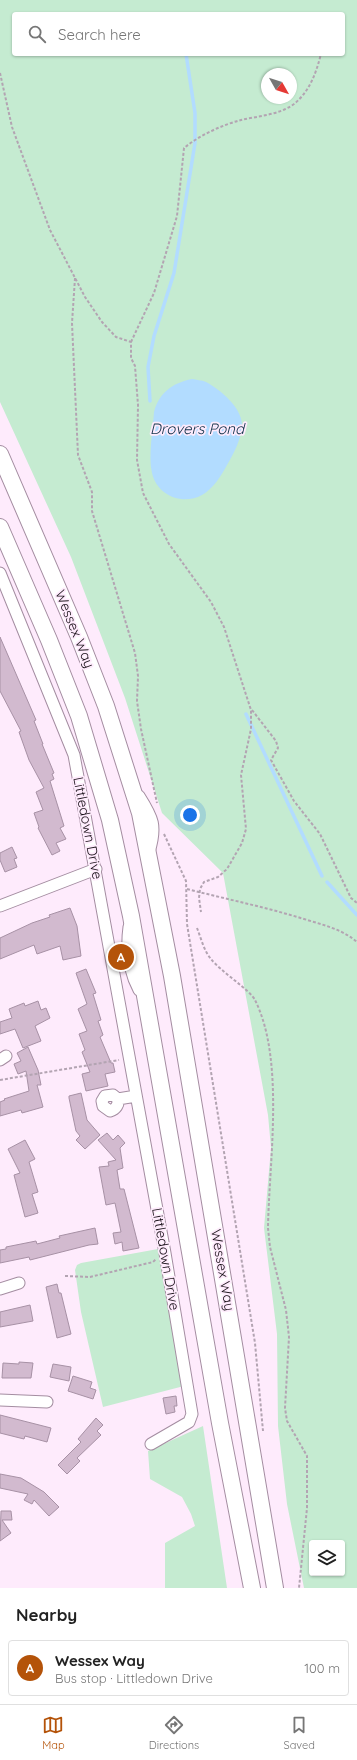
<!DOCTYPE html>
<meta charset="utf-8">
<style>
:root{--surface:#fff;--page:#f6f6f6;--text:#222;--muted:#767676;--line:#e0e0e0;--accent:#b45309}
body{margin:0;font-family:Quicksand,sans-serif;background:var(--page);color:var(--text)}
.controls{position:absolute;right:12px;bottom:12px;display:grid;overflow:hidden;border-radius:4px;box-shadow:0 1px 3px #0004}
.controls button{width:36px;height:36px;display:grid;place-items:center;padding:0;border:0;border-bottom:1px solid var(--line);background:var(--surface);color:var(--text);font:20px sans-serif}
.compass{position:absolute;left:261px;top:68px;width:36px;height:36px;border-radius:50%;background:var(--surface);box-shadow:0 1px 3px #0004;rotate:129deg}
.you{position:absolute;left:190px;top:815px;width:14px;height:14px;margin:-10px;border:3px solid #fff;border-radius:50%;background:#1a73e8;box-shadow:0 0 0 6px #1a73e833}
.badge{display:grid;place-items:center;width:26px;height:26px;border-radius:50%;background:var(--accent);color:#fff;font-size:13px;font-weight:700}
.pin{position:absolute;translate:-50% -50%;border:2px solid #fff;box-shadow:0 1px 4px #0006}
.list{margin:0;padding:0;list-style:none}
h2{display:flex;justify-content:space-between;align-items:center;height:52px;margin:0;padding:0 16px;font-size:17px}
h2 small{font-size:13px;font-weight:400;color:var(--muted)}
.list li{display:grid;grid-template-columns:26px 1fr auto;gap:12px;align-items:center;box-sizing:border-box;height:56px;margin:0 8px 8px;padding:0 8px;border:1px solid var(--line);border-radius:4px}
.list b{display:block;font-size:15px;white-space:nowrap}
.list p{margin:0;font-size:13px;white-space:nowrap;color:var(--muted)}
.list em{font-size:13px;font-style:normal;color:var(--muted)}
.icon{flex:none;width:22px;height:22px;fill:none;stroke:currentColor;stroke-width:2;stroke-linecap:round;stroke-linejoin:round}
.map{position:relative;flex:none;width:357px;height:1588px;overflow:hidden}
.search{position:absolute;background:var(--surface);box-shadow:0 1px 3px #0004;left:12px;right:12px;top:12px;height:44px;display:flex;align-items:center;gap:10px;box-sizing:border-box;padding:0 14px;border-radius:4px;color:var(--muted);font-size:15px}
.sheet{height:116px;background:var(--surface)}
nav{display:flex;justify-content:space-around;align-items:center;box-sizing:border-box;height:56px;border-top:1px solid var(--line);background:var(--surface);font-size:11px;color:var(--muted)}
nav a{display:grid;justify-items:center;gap:2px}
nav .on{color:var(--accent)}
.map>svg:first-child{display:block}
.green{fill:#c5ebd1;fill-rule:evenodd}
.water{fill:#b2dcff}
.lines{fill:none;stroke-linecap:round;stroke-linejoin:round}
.stream{stroke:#b2dcff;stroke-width:3.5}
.building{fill:#d2bacf;stroke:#a791a5}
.minor-casing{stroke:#a48da1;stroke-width:13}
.highway-casing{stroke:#a48da1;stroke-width:18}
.path{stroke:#b3a4b2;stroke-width:2;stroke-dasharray:3 2;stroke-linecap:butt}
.minor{stroke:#fff;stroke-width:11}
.highway{stroke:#fff;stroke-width:16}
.labels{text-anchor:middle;stroke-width:3.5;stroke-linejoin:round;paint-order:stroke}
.street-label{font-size:14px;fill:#170f16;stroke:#feebfc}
.water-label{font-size:15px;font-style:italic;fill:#0e2f47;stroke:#feebfc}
</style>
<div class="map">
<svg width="357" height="1588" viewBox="0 0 357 1588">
<rect width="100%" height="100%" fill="#feebfc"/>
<path class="green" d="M0 0H357V1588H304L287 1504 278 1426 277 1334 264 1228 271 1148 268 1115 223 873 162 813 125 698 71 557 0 402ZM14 14H343V54H14ZM267 74H291V98H267ZM312 1543H342V1573H312Z
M158 1249 184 1386 103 1407 81 1312 75 1270 77 1265 81 1263Z
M203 1426 227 1588H165V1543L195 1526 191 1514 182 1497 150 1479 148 1451Z"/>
<path class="water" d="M192 379C196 380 202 380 206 382 221 390 242 408 242 425 241 440 234 453 227 465 221 476 213 489 202 495 182 506 157 495 152 473 148 456 153 429 154 412 159 393 172 383 192 379Z"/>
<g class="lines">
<path class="stream" d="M150 401 148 367 154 336 174 273 195 143V113L186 54
M246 714 322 876
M327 882 357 915"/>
</g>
<path class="building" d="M0 637 36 720 34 721 43 744H42L54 773 52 774 54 779 50 781 64 826 60 828 66 839 56 843 60 851 52 855 38 828 39 827 34 813 43 810 36 792 44 788 29 760 19 732 21 731 0 691Z
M12 847 17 858 14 859 17 867 5 872 0 860V853Z
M70 908 77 926 81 956 63 960 60 946 37 954 34 945 0 959V938L32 923 50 917 49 915Z
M86 969 96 993 93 994 101 1020 98 1021 103 1035 100 1037 111 1063H113L115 1072 105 1074 108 1086 86 1091 82 1074 90 1072 82 1052 85 1050 79 1034 87 1031 78 1009 87 1004 76 973Z
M38 1001 41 1010 46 1008 50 1018 35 1026 41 1041 23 1048 15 1029 0 1034V1022L12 1018 9 1009 24 1003 25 1006Z
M28 1047 38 1070 41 1085H37L43 1107 22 1113 21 1110 0 1116V1102L5 1100 4 1099 29 1091 26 1071 18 1074 14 1064 21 1061 17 1053Z
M81 1093 87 1120 100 1135 85 1149 76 1140 80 1136 76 1131 69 1098V1096Z
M107 1133 113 1140 118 1135 125 1143 120 1148 123 1168 117 1170 120 1189H124L139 1248 123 1251 122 1242 115 1244 113 1233 121 1232 115 1203 106 1205 99 1167 109 1166 108 1162 116 1160 98 1140Z
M25 1140 35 1159 29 1162 38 1192 32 1194 38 1213 25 1217 14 1175 20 1173 8 1149Z
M95 1228 98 1244 89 1245 30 1260 29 1257 0 1263V1250L6 1249V1247L36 1241 37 1244 60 1238 59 1236Z
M57 1284 59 1293H61L71 1334 57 1338 46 1287Z
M30 1305 33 1321 0 1327V1312Z
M19 1362 33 1363 31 1378H2L3 1363 19 1364Z
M53 1364 71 1367 69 1381 50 1377Z
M73 1376 92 1382 90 1388 96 1390 93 1399 68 1391Z
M176 1396 177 1406H174L175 1412 166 1414 163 1398Z
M0 1415 51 1428 47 1442 25 1436 24 1439 0 1433Z
M96 1418 103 1425 97 1431 101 1435 77 1458 80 1461 67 1474 58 1465 81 1442 78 1439Z
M0 1474 21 1478 44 1492 59 1507 49 1516 34 1500 32 1504 24 1500 28 1494 0 1488Z
M1 1511H11L12 1520H2L11 1533 0 1541Z"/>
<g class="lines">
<defs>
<path id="minor" d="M0 573 74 755 165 1253 192 1414 189 1422 151 1444
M139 796C153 818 157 826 149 852
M0 906 96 869
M129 927C126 949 129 971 139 990
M0 1060 6 1056
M118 1099 113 1095 105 1096 102 1101 103 1106 110 1111C116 1109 119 1105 118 1099L136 1096
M0 1289 19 1283
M0 1400 47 1402"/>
<path id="highway" d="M0 454 79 637 106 706 140 813 172 976 275 1588
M0 527 49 640 79 716 110 820 131 916 220 1423 252 1588"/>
</defs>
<use href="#minor" class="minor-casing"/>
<use href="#highway" class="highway-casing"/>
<path class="path" d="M0 73 12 127 50 230 85 297 102 322 116 337 131 342V358L135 366 138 405 137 460 143 493 169 544 211 602 224 627 251 710V729L241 775 246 829 242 843 227 869 218 877 204 882 200 889 199 898 201 912
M75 278 72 323 78 455 92 492V511L135 653 138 676 137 701 141 729 157 803
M131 342 154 293 177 216 184 148C200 135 222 125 241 120 258 116 279 115 294 104 310 91 316 73 321 54
M252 710 276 741 278 748 271 760 294 801 320 834 351 898 357 903
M164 834 186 881 187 924 255 1343 263 1431
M187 889C226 899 265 907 304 919 323 925 342 929 357 942
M197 928C201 938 204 951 211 959 220 971 250 990 255 1000 285 1060 269 1162 268 1228L270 1247 286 1310 289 1337 285 1408 287 1421 307 1456V1508L299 1588
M0 1080 119 1060
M65 1276 90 1277 153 1262 156 1259"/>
<use href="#minor" class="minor"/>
<use href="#highway" class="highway"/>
</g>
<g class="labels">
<g class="street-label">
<text transform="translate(75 629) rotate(68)" y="5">Wessex Way</text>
<text transform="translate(88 828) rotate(79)" y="5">Littledown Drive</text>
<text transform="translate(166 1259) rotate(80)" y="5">Littledown Drive</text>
<text transform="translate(223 1270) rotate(80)" y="5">Wessex Way</text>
</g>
<g class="water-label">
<text x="197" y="434">Drovers Pond</text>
</g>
</g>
</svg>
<div class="controls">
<button><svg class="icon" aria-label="layers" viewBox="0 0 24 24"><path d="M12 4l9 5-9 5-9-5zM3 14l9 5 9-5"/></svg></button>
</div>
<svg class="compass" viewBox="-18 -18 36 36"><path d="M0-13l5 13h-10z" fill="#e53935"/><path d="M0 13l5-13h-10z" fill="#767676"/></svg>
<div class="you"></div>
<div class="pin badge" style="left:121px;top:957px">A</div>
<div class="search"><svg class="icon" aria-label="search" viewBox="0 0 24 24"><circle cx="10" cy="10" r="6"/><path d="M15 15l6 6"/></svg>Search here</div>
</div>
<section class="sheet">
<h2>Nearby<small></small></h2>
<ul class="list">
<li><span class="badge">A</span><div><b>Wessex Way</b><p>Bus stop · Littledown Drive</p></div><em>100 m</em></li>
</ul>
</section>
<nav>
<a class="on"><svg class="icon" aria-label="map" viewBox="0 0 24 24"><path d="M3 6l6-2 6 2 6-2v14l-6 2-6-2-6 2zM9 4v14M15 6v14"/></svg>Map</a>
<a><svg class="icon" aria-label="directions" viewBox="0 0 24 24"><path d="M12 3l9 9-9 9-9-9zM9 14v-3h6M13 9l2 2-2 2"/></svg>Directions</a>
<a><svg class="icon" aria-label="saved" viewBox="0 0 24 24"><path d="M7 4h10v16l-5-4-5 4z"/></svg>Saved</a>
</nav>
